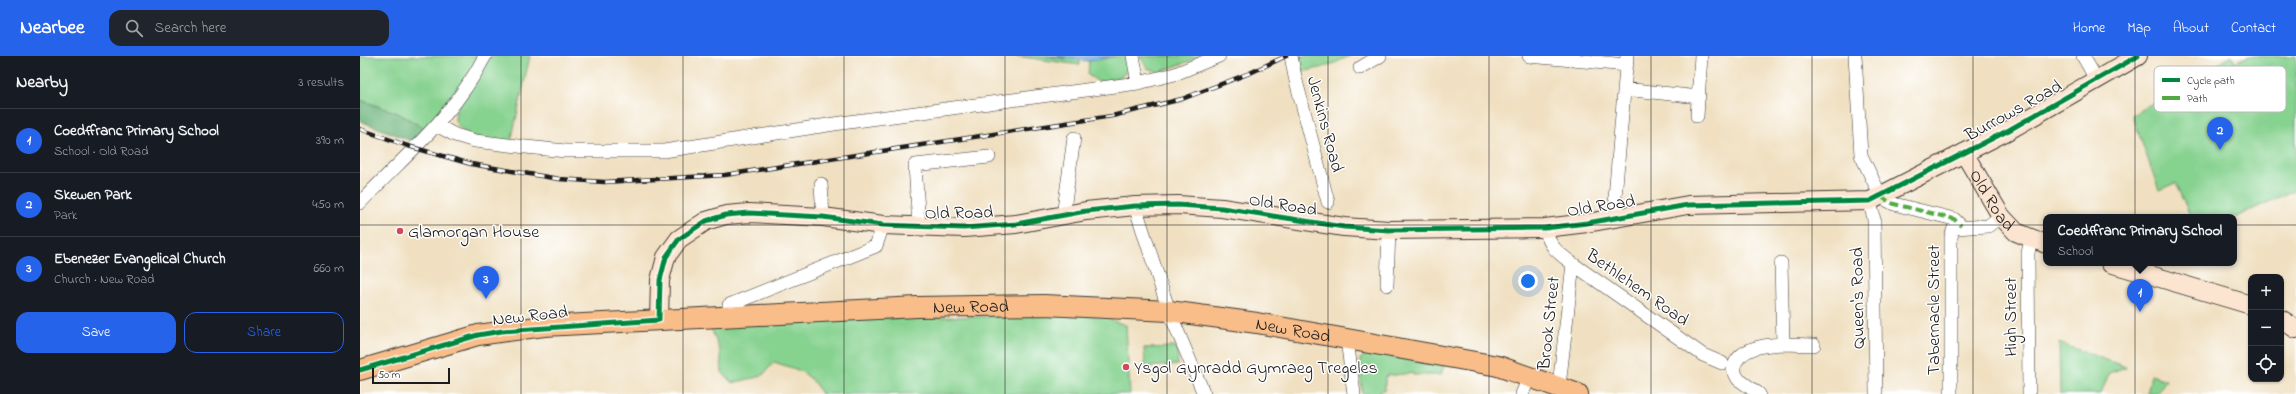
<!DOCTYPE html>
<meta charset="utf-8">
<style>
:root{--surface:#171b24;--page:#20242c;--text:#f1f3f6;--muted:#9ea1a6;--line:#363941;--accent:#2563eb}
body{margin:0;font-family:"Indie Flower",sans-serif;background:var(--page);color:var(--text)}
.controls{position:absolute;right:12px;bottom:12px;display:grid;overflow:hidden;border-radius:8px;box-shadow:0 1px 3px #0004}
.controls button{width:36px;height:36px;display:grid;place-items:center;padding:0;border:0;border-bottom:1px solid var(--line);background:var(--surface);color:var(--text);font:20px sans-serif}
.scale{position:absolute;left:12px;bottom:10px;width:78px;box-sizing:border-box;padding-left:4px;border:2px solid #1c1c1c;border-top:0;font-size:11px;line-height:14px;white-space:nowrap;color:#1c1c1c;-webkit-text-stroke:3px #fff;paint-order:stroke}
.you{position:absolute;left:1168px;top:225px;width:14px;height:14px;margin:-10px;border:3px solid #fff;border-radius:50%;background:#1a73e8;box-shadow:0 0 0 6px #1a73e833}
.badge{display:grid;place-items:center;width:26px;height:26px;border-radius:50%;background:var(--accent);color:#fff;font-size:13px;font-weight:700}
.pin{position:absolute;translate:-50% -33px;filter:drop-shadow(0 1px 2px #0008)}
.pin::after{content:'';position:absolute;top:21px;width:14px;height:12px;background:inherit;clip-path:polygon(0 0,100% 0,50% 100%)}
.popup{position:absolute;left:1683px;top:158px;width:194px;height:52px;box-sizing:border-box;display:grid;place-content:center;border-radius:8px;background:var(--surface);filter:drop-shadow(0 1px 3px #0005);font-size:13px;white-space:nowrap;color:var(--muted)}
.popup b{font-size:15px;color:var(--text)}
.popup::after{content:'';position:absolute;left:50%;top:100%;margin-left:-8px;border:8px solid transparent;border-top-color:var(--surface)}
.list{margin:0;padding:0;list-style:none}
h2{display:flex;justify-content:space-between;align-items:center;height:52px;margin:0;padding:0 16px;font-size:17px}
h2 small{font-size:13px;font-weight:400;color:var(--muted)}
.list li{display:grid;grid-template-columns:26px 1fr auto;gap:12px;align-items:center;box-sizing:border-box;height:64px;padding:0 16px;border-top:1px solid var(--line)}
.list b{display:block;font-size:15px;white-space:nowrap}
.list p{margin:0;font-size:13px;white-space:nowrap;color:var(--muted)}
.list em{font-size:13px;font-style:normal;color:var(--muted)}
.actions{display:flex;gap:8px;padding:12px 16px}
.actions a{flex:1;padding:9px 0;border:1px solid var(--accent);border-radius:12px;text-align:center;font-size:14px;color:var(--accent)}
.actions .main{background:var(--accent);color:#fff}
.icon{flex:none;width:22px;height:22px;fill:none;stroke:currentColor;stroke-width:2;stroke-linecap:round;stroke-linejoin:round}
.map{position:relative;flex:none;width:1936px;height:338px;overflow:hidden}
header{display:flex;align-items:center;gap:24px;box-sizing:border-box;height:56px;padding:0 20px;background:var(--accent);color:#fff}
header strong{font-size:19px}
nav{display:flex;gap:22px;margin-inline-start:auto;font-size:14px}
.search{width:280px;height:36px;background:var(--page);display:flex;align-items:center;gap:10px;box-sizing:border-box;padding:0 14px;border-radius:12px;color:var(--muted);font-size:15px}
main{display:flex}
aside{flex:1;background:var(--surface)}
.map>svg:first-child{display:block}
.green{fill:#86d28f;stroke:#517756}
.forest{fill:#6cb47a;stroke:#44684b}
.water{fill:#7fbbf1;stroke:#4e6c86}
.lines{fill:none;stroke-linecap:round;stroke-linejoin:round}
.street-casing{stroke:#3c3935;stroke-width:14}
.secondary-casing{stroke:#3c3935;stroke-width:20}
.primary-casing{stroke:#3c3935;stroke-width:22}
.street{stroke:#fff;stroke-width:13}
.secondary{stroke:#fce5d0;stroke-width:18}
.primary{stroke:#f8bd89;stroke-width:20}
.rail-casing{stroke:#1c1c1c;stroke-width:4.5}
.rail{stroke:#fff;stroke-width:3;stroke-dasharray:9;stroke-linecap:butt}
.quiet{stroke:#52a943;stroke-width:4;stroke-dasharray:8 4;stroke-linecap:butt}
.cycleway-casing{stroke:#fff;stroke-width:8}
.cycleway{stroke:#00873e;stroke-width:5}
.grid{fill:none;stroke:#1c1c1c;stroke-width:1;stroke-opacity:0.55}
.poi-dot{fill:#d1495b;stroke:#fff;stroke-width:1.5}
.labels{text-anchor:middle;stroke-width:3;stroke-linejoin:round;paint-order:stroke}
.street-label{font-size:18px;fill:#1c1c1c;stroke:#fff}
.poi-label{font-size:18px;fill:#1c1c1c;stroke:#fff;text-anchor:start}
.key{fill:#fff;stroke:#bbb;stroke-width:1}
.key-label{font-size:11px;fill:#1c1c1c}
</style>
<header>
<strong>Nearbee</strong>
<div class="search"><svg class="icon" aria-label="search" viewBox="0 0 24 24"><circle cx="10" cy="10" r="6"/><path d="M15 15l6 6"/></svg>Search here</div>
<nav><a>Home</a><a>Map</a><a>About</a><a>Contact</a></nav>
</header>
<main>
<aside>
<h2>Nearby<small>3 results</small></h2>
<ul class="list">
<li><span class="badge">1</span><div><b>Coedffranc Primary School</b><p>School · Old Road</p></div><em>390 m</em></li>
<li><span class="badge">2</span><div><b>Skewen Park</b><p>Park</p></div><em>450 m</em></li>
<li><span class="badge">3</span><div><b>Ebenezer Evangelical Church</b><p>Church · New Road</p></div><em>660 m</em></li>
</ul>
<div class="actions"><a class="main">Save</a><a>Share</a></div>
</aside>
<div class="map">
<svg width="1936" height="338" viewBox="0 0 1936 338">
<rect width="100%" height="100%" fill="#fff"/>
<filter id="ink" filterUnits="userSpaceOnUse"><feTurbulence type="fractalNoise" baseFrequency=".025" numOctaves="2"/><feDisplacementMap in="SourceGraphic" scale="8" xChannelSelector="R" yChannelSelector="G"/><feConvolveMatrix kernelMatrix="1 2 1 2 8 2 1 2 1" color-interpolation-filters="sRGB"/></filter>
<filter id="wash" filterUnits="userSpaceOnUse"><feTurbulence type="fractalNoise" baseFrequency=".012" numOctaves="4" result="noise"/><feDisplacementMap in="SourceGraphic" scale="16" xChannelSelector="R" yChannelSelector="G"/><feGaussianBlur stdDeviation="0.9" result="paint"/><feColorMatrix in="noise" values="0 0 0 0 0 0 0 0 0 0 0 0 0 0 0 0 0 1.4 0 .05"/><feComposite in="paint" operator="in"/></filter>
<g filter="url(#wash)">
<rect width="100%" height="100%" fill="#f0e0c1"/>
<path class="green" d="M0 0H122L67 74 38 57 0 44Z
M130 0H170L151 86C134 84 101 84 95 64L96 54Z
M655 0H686L720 4V9Z
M757 0H765L769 12 761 21 739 26 728 19 729 5Z
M780 0H844L799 16 787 12Z
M936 0H990L968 10 942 16 937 11Z
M1872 0 1875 6 1889 0H1936V133L1874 162 1831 161 1815 127 1799 134 1772 59Z
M751 259V264L766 269 770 338H461C449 314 437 314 414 306L402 320 372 327 362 316 360 295 349 267 431 263Z
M1699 287 1766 311 1749 317 1741 338H1700Z
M817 291 818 309 785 311 784 292Z
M1008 297 1084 309 1081 319H1053V317L1025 320V334L1019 335V338H1002L1000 303Z
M1791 319 1806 324 1796 338H1787Z"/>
<path class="forest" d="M0 44 38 57 67 74 57 87 0 65Z"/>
<path class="water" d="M686 0H757L729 5Z"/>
</g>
<g filter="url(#ink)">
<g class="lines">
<defs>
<path id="street" d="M773 0 778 27
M931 0 935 21 968 146
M1169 0 1267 9
M1495 0 1501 99 1521 141 1534 148 1594 163 1601 170
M1723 0 1736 23
M1000 12 1020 0
M1264 33 1339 41
M1337 60 1341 0
M78 70 95 79 115 85 166 91 206 95H304L474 68 778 27 815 18 859 0
M461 128 463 161
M1510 145 1514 164 1516 338
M0 147C47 97 92 63 125 0
M775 150 809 255 844 338
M703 160 714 82
M1260 161 1255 141 1267 0
M559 171 555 109 629 101
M1185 172C1190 192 1197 196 1213 208L1343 299 1362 307
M1027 229 1029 174
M369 249 516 190 523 169
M987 283 994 338
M1423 288 1454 289
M1199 330 1213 208
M1162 338 1170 319
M1399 338 1378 323 1373 313C1378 291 1405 289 1423 288L1421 207
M1591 338V181L1594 172 1628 170 1641 160
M1669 338 1668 197 1671 184"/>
<g id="secondary">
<path id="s1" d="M1604 97 1641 160 1656 176 1686 188"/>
<path d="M1750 207 1891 249"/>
<path d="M1921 263 1936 273"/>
<path d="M299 264 300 224 306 201 319 183 346 165 366 159 389 157 463 161 523 169 604 172 656 168 726 155 775 150 818 149 862 152 984 171 1029 174 1185 172 1227 167 1328 149 1510 145 1649 74 1778 0"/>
</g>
<g id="primary">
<path id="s2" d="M0 314 118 279 184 270 557 251 684 249 809 255 897 267 1138 310 1218 338"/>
</g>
</defs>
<use href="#street" class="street-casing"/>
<use href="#secondary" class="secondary-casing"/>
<use href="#primary" class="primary-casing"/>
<use href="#street" class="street"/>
<use href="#secondary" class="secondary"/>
<use href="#primary" class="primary"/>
<defs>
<path id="rail" d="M0 73 48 90 111 108 199 123 244 126 365 119 752 60 822 43 890 17 926 0"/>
</defs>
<use href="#rail" class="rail-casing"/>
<use href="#rail" class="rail"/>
<path class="quiet" d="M1521 141 1534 148 1594 163 1601 170"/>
<defs>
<path id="cycleway" d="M0 314 118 279 142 275 299 264 300 224 306 201 319 183 346 165 366 159 389 157 463 161 523 169 604 172 656 168 726 155 775 150 818 149 862 152 984 171 1029 174 1185 172 1227 167 1328 149 1510 145 1649 74 1778 0"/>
</defs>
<use href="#cycleway" class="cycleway-casing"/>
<use href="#cycleway" class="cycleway"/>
</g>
</g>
<path class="grid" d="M161 0V338M323 0V338M484 0V338M645 0V338M807 0V338M968 0V338M1129 0V338M1291 0V338M1452 0V338M1613 0V338M1775 0V338M0 169H1936"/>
<g class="poi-dot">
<circle cx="40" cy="175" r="4"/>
<circle cx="766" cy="311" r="4"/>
</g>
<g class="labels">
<g class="street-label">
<text transform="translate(1653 54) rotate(-29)" y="6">Burrows Road</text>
<text transform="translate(966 68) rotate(75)" y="6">Jenkins Road</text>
<text dy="6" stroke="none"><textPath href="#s1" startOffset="55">Old Road</textPath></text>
<text transform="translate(923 148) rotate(9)" y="6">Old Road</text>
<text transform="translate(1241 149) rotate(-9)" y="6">Old Road</text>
<text transform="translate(599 156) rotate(-1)" y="6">Old Road</text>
<text transform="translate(1278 231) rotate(35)" y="6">Bethlehem Road</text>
<text transform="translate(1497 242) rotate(-91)" y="6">Queen's Road</text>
<text dy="6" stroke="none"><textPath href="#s2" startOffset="617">New Road</textPath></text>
<text transform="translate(1573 254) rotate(-90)" y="6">Tabernacle Street</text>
<text transform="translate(170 259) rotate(-6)" y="6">New Road</text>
<text transform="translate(1650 261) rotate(-90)" y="6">High Street</text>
<text transform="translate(1188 267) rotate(-84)" y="6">Brook Street</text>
<text dy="6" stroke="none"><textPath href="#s2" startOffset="941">New Road</textPath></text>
</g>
<g class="poi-label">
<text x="48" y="181">Glamorgan House</text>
<text x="774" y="317">Ysgol Gynradd Gymraeg Tregeles</text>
</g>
</g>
<rect x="1794" y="10" width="132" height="46" rx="6" class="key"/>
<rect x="1802" y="22" width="18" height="4" fill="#00873e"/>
<rect x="1802" y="40" width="18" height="4" fill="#52a943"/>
<g class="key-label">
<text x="1827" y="28">Cycle path</text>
<text x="1827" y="46">Path</text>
</g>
</svg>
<div class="controls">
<button>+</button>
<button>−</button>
<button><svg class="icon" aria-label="locate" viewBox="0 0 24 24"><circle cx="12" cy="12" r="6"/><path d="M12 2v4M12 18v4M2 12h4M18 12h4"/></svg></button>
</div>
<div class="scale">50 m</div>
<div class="you"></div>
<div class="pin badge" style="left:1780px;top:256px">1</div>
<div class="popup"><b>Coedffranc Primary School</b>School</div>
<div class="pin badge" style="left:1860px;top:94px">2</div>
<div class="pin badge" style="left:126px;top:243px">3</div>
</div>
</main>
